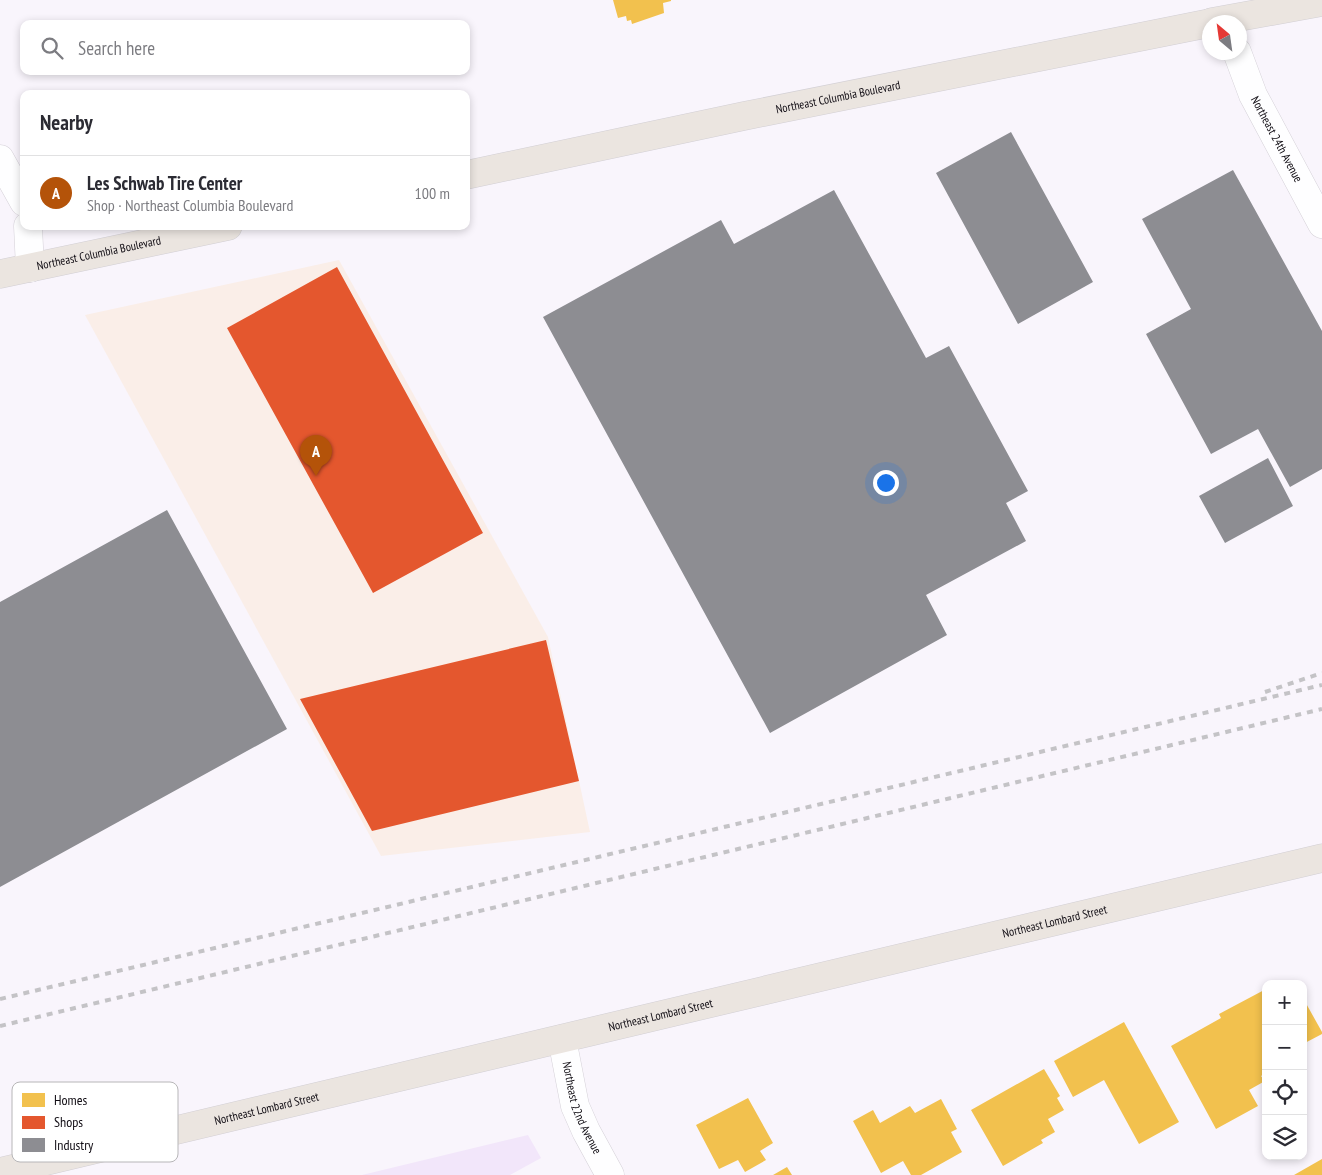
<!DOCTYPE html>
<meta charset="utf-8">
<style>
:root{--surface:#fff;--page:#f2f2f3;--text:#2b2b33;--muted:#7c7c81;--line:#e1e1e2;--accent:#b45309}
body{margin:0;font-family:"PT Sans Narrow",sans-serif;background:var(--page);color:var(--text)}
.controls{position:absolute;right:15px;bottom:15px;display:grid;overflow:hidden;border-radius:10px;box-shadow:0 2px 8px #0003}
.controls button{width:45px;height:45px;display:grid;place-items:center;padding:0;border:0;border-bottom:1px solid var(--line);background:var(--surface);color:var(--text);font:25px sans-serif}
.compass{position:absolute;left:1202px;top:15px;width:45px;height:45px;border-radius:50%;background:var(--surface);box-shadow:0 2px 8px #0003;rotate:331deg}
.you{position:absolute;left:885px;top:482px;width:18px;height:18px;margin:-12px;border:4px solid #fff;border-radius:50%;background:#1a73e8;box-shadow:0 0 0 8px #1a73e833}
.badge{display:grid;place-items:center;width:32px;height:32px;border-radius:50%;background:var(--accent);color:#fff;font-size:16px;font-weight:700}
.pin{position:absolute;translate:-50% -41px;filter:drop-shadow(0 1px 2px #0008)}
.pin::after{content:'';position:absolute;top:26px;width:18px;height:15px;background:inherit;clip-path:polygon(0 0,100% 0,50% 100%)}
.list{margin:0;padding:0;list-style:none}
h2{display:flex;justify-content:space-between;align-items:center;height:65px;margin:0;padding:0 20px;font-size:21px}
h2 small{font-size:16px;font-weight:400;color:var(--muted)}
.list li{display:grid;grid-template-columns:32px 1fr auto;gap:15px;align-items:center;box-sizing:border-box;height:75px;padding:0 20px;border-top:1px solid var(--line)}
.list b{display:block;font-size:19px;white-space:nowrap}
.list p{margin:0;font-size:16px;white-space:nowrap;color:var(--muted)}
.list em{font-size:16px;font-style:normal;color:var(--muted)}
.icon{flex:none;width:28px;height:28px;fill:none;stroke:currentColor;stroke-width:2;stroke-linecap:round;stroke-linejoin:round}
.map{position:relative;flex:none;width:1322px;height:1175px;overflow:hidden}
.search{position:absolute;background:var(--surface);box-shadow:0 2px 8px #0003;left:20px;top:20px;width:450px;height:55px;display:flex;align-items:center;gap:12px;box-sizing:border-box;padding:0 18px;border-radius:10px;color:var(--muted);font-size:19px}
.panel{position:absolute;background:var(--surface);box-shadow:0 2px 8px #0003;left:20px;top:90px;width:450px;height:140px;border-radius:10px}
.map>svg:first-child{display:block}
.commercial{fill:#faeee8}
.green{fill:#f2e6fa}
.homes{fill:#f2c14e}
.shops{fill:#e4572e}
.industry{fill:#8d8d92}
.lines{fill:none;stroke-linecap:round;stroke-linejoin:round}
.minor-casing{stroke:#d4d0d7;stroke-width:29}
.major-casing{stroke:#d2cfd4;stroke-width:29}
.minor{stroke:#fefeff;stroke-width:28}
.major{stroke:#ebe5e0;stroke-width:28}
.rail{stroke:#c4c3c6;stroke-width:4;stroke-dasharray:6 6;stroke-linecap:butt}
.labels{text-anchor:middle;stroke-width:5;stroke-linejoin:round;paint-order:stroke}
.street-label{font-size:12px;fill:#100c13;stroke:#fff}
.key{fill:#fff;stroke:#b7b6b8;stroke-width:1}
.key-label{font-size:14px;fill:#100c13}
</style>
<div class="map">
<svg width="1322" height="1175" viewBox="0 0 1322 1175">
<rect width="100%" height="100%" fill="#f9f5fc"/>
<path class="commercial" d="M339 260 548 637 590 832 381 856 85 315Z"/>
<path class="green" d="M528 1135 541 1158 510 1175H362Z"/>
<path class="homes" d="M613 0H671V1L663 3 664 13 632 24 631 20 627 21 626 16 618 18Z
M1266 989V1073L1261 1076 1265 1081 1249 1090 1258 1106 1216 1129 1171 1046 1221 1018 1219 1014Z
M1303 998 1322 1032V1034L1303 1044Z
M1124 1022 1179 1122 1139 1144 1104 1080 1073 1097 1054 1061Z
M1044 1069 1060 1096 1057 1098 1064 1110 1048 1119 1055 1132 1041 1140 1043 1143 1003 1166 971 1110Z
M748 1098 773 1143 760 1151 766 1160 745 1172 738 1160 719 1169 696 1125Z
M941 1099 957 1129 951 1132 962 1152 921 1175H911L903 1161 881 1173 853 1121 873 1110 880 1123 910 1106 915 1113Z
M1322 1159V1175H1294Z
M787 1167 792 1175H773Z"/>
<path class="shops" d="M337 267 483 533 373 593 227 328Z
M546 640 579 781 372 831 300 699Z"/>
<path class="industry" d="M1011 132 1093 282 1018 324 936 173Z
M1233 170 1322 331V469L1290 487 1258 429 1211 454 1146 334 1191 309 1142 219Z
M834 190 926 358 949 346 1028 491 1006 503 1026 541 926 595 947 635 770 733 543 317 721 220 734 244Z
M1268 458 1293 506 1225 543 1199 496Z
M167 510 287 729 0 887V602Z"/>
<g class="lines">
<defs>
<g id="minor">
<path id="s1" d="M1237 52 1253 95 1322 224"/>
<path d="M0 159 24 202"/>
<path d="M28 226 30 268"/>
<path id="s2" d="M562 1039 575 1106 586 1131 610 1175"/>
</g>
<g id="major">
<path d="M1212 22 1322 2"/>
<path id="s3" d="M466 175 744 116 1210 23"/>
<path id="s4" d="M0 274 228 226"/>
<path id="s5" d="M0 1172 1322 858"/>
</g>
</defs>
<use href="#minor" class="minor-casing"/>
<use href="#major" class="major-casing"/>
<use href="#minor" class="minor"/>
<use href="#major" class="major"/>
<path class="rail" d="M1265 692 1322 673
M0 999 1322 685
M0 1026 1322 709"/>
</g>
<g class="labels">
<g class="street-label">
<text dy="4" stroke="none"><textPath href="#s3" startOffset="380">Northeast Columbia Boulevard</textPath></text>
<text dy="4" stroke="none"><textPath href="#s1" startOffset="96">Northeast 24th Avenue</textPath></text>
<text dy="4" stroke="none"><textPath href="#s4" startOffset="101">Northeast Columbia Boulevard</textPath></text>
<text dy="4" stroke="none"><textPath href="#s5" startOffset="1084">Northeast Lombard Street</textPath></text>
<text dy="4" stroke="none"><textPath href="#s5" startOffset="679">Northeast Lombard Street</textPath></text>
<text dy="4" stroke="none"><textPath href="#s2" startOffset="72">Northeast 22nd Avenue</textPath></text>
<text dy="4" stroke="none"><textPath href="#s5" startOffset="274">Northeast Lombard Street</textPath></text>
</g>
</g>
<rect x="12" y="1082" width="166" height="80" rx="8" class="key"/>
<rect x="22" y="1093" width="23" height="14" fill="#f2c14e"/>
<rect x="22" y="1116" width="23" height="13" fill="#e4572e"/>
<rect x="22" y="1138" width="23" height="14" fill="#8d8d92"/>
<g class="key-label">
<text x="54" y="1105">Homes</text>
<text x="54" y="1127">Shops</text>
<text x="54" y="1150">Industry</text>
</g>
</svg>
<div class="controls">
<button>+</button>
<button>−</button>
<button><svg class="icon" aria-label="locate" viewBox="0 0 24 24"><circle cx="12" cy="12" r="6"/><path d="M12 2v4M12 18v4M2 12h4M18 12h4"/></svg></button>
<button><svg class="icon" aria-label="layers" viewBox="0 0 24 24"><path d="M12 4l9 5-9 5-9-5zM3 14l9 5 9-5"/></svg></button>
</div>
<svg class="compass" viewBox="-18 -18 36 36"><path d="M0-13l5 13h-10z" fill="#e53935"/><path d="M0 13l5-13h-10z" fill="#7c7c81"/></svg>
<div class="you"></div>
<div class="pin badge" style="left:316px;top:476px">A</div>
<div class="search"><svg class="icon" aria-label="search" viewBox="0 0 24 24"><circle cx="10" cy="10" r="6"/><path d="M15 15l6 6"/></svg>Search here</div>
<section class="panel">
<h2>Nearby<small></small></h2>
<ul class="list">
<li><span class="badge">A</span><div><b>Les Schwab Tire Center</b><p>Shop · Northeast Columbia Boulevard</p></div><em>100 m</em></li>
</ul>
</section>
</div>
